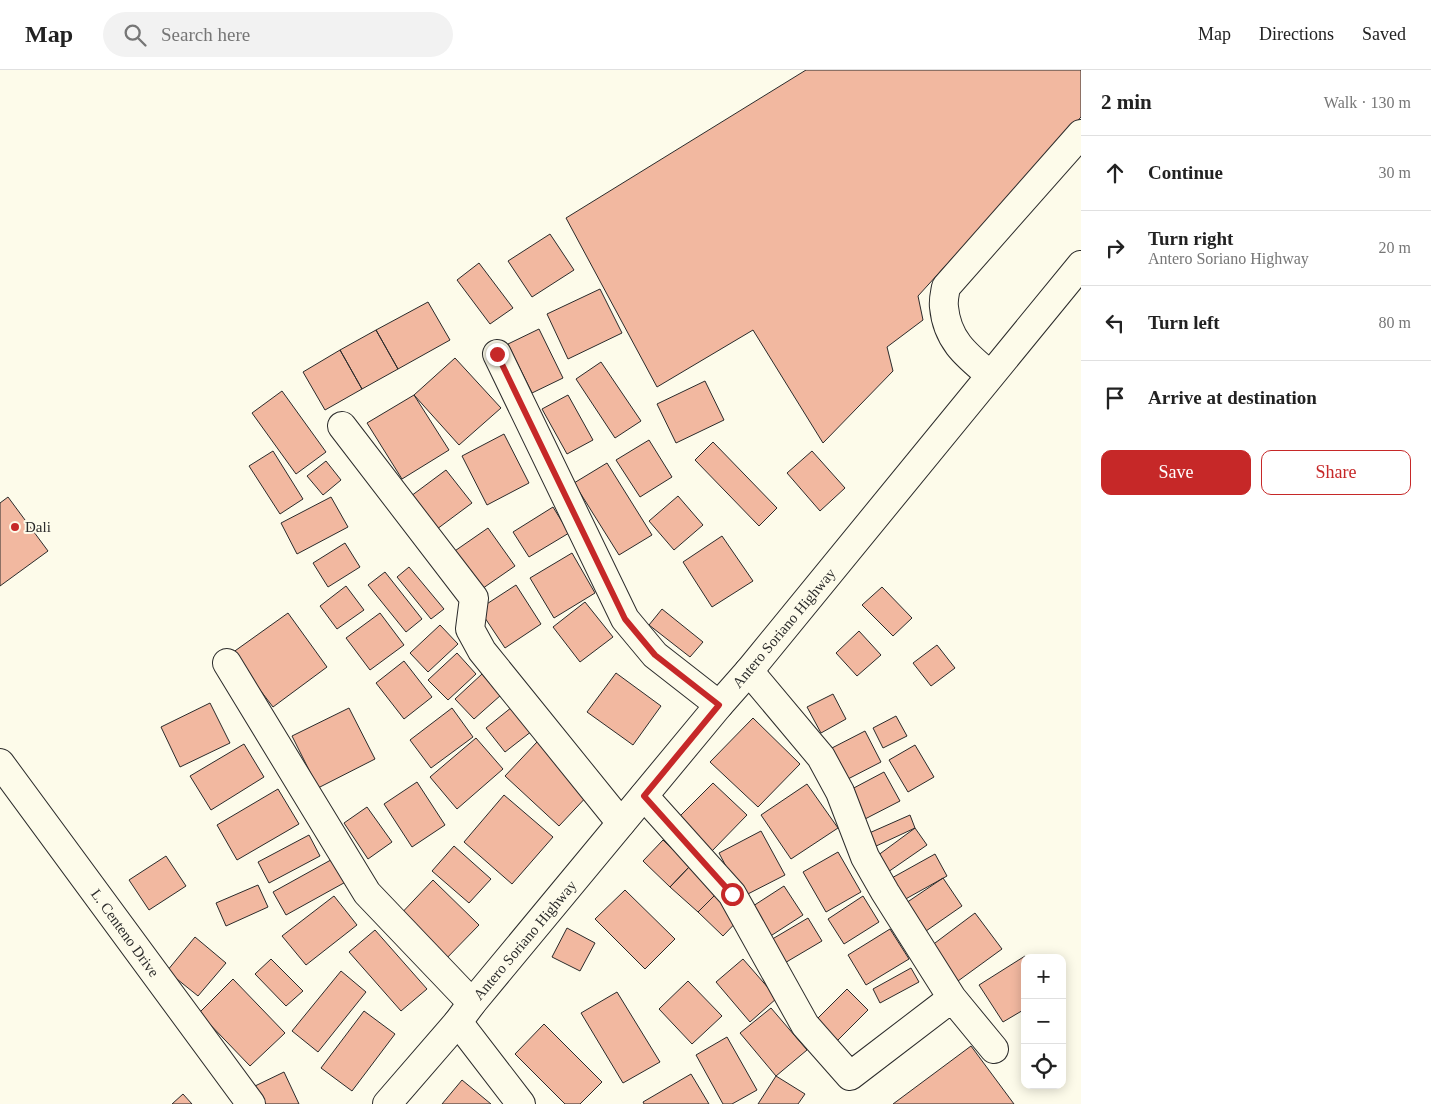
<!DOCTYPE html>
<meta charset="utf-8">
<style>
:root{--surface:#fff;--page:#f2f2f2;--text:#222;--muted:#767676;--line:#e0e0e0;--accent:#c62828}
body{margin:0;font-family:Georgia,serif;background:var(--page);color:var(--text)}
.controls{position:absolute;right:15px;bottom:15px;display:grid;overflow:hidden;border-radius:10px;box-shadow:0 2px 12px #0003}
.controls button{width:45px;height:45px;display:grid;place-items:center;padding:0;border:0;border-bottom:1px solid var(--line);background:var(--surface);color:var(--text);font:25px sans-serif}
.stop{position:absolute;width:15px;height:15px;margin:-11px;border:4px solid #c62828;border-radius:50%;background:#fff}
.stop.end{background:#c62828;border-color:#fff;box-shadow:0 1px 5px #0008}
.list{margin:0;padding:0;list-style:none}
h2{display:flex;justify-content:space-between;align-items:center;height:65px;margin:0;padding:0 20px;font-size:21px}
h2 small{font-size:16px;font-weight:400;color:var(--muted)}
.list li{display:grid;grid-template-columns:32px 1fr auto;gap:15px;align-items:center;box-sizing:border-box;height:75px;padding:0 20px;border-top:1px solid var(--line)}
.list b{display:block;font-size:19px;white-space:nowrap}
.list p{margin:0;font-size:16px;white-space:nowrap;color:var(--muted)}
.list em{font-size:16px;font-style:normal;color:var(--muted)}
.actions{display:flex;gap:10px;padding:15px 20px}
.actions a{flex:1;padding:11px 0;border:1px solid var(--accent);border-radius:10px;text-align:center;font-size:18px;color:var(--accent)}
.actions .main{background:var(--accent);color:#fff}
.icon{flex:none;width:28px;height:28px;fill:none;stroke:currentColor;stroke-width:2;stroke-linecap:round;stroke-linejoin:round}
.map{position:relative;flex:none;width:1081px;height:1034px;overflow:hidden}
header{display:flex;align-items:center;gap:30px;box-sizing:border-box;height:70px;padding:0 25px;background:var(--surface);border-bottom:1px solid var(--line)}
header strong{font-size:24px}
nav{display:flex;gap:28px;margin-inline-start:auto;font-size:18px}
.search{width:350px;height:45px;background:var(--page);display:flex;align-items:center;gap:12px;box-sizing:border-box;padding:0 18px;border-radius:28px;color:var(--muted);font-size:19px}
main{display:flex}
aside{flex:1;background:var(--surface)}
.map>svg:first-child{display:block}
.building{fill:#f2b8a0;stroke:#2b2b2b}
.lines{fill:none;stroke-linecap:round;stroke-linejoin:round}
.minor-casing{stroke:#2b2b2b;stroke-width:30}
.major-casing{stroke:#2b2b2b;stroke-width:30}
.minor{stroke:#fdfbea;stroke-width:28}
.major{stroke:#fdfbea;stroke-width:28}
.route{stroke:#c62828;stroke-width:6}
.poi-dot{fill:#c62828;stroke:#fdfbea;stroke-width:2}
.labels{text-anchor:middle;stroke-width:4;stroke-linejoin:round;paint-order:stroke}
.poi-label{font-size:15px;fill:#2b2b2b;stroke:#fdfbea;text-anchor:start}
.street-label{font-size:15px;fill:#2b2b2b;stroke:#fdfbea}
</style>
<header>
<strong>Map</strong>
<div class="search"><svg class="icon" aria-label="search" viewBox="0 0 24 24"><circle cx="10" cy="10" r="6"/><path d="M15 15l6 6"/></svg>Search here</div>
<nav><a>Map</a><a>Directions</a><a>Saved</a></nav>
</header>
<main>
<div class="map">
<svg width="1081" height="1034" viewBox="0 0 1081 1034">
<rect width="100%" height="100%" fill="#fdfbea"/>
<path class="building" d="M806 0H1081V47L918 226 923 250 887 277 893 301 823 373 753 260 657 317 566 148Z
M550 164 574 200 532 227 508 191Z
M479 193 513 238 490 254 457 210Z
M600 219 622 263 568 289 547 244Z
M428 232 450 270 398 299 376 260Z
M539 259 563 308 532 323 508 274Z
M376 260 398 299 362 319 340 280Z
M340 280 362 319 325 340 303 302Z
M455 288 501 338 459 375 414 325Z
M601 292 641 351 615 368 576 309Z
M705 311 724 350 676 373 657 334Z
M282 321 326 382 296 404 252 343Z
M414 325 449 380 402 409 367 353Z
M568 325 593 370 567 384 542 339Z
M504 364 529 413 487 435 462 386Z
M649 370 672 407 640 427 616 390Z
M713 372 777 438 759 456 695 390Z
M273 381 303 429 280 444 249 396Z
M812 381 845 418 820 441 787 403Z
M326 391 341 410 323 425 307 406Z
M607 393 652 465 619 485 574 413Z
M446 400 472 433 433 462 407 429Z
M678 426 703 455 674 480 649 451Z
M8 427 48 481 0 516V433Z
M331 427 348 457 297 484 281 453Z
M553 437 569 463 529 487 513 462Z
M488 458 515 496 476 523 449 485Z
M722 466 753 511 712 537 683 492Z
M345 473 360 497 328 517 313 493Z
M572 483 595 523 554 548 530 508Z
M409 497 444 539 431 549 397 507Z
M385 502 422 549 406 562 368 515Z
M516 515 541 554 505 578 479 539Z
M346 516 364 540 337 559 320 536Z
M882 517 912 548 893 566 862 535Z
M585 532 613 567 580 592 553 557Z
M662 539 703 572 690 587 649 555Z
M288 543 327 597 273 637 232 583Z
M380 543 404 575 370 600 346 568Z
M440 555 458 574 428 602 410 583Z
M859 561 881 585 857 606 836 583Z
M937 575 955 598 931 616 913 593Z
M457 583 476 604 448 630 428 610Z
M404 591 432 627 404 649 376 613Z
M616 603 661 636 633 675 587 642Z
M482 604 501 625 474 649 455 629Z
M833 624 846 649 821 663 807 637Z
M210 633 230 673 180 697 161 657Z
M512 637 532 661 505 682 486 658Z
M349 638 375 689 318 718 292 666Z
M452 638 473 667 431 698 410 670Z
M896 646 907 666 883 678 873 658Z
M753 648 800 694 758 737 710 692Z
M865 661 881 692 846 710 830 679Z
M476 668 503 699 457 739 430 707Z
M537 672 591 722 559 756 505 706Z
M244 674 264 707 211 740 190 706Z
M915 675 934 707 908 722 889 690Z
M884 702 900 731 865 749 850 720Z
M417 712 445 755 412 777 384 734Z
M713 713 747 745 711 782 677 749Z
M807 714 838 758 791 789 761 745Z
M278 719 299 754 237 790 217 755Z
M504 725 553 767 512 814 464 772Z
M367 737 392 772 368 789 344 753Z
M910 745 915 758 874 777 867 764Z
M915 758 927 775 888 802 877 786Z
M761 761 785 805 742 827 719 783Z
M309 765 320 786 269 813 258 792Z
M663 770 690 796 670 817 643 791Z
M454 776 491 809 469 833 432 801Z
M838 782 861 822 826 842 803 802Z
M935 784 947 806 902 831 890 809Z
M166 786 186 816 149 840 129 810Z
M338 786 351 809 286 845 273 822Z
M690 796 718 822 698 842 670 817Z
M943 808 962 836 926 861 906 833Z
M433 810 479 855 441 894 395 850Z
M258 815 268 837 226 856 216 833Z
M784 816 803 845 769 867 750 838Z
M625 820 675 869 645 899 595 849Z
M718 822 743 845 723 866 698 842Z
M334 826 357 855 306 895 282 866Z
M863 826 879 852 844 874 828 849Z
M975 843 1002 879 958 911 931 876Z
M808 848 822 871 783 894 769 871Z
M567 858 595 873 580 901 552 887Z
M890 859 909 889 866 915 848 885Z
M375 860 427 919 401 941 349 882Z
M195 867 226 893 198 926 167 901Z
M1025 886 1026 888H1025V939L1003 952 979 915Z
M271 889 303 921 286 936 255 904Z
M743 889 777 928 750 952 716 912Z
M911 898 919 912 880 933 873 919Z
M341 901 366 922 318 982 292 961Z
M233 909 285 963 250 996 199 943Z
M688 911 722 946 692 974 659 939Z
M847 919 868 940 836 972 815 951Z
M617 922 660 992 623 1013 581 943Z
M771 938 807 980 776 1006 740 963Z
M364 941 395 964 352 1021 321 998Z
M544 954 602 1012 580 1034H565L515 984Z
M727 967 757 1020 732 1034H723L696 985Z
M971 976 1014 1034H893Z
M284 1002 299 1034H263L255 1016Z
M691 1004 709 1034H644L643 1032Z
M776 1006 805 1024 798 1034H758Z
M462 1010 491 1034H442Z
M183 1024 192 1034H172Z"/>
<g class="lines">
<defs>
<path id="minor" d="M497 284 625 549 655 585 719 635
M990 305C966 285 947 270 944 237 943 230 945 223 946 217L1081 64
M342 356 474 528 470 559 482 581 621 753
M227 593 367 823 472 933
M0 693 251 1034
M644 726 732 824 805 955 850 1006 952 928 885 822 865 787 840 722 821 687 749 601
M952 928 994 979
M458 952 521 1034"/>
<path id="major" d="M387 1034 458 952 472 933 719 635 749 601 1081 195"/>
</defs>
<use href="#minor" class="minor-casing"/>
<use href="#major" class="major-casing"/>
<use href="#minor" class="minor"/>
<use href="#major" class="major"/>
</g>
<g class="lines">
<path class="route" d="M497 284 625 549 655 585 719 635 644 726 732 824"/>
</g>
<circle class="poi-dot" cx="15" cy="457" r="5"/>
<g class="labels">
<g class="poi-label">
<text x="25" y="462">Dali</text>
</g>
<g class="street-label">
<text transform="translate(784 558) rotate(-50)" y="5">Antero Soriano Highway</text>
<text transform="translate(125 863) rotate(54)" y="5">L. Centeno Drive</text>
<text transform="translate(525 870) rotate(-50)" y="5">Antero Soriano Highway</text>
</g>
</g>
</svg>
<div class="controls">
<button>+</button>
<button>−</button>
<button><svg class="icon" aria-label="locate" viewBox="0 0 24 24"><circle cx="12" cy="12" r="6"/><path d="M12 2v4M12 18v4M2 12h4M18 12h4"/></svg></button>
</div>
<div class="stop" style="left:732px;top:824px"></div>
<div class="stop end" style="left:497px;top:284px"></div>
</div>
<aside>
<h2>2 min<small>Walk · 130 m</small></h2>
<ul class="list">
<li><svg class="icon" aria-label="ahead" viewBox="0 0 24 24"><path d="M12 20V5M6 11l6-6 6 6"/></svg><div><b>Continue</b></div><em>30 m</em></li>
<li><svg class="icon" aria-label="right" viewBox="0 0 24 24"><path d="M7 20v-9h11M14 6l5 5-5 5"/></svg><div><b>Turn right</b><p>Antero Soriano Highway</p></div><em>20 m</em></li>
<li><svg class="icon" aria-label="left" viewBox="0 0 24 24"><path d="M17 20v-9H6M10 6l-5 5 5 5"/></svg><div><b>Turn left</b></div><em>80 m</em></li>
<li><svg class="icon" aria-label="arrive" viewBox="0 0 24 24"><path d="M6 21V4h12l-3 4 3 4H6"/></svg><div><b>Arrive at destination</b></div></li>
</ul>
<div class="actions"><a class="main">Save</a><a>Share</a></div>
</aside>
</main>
